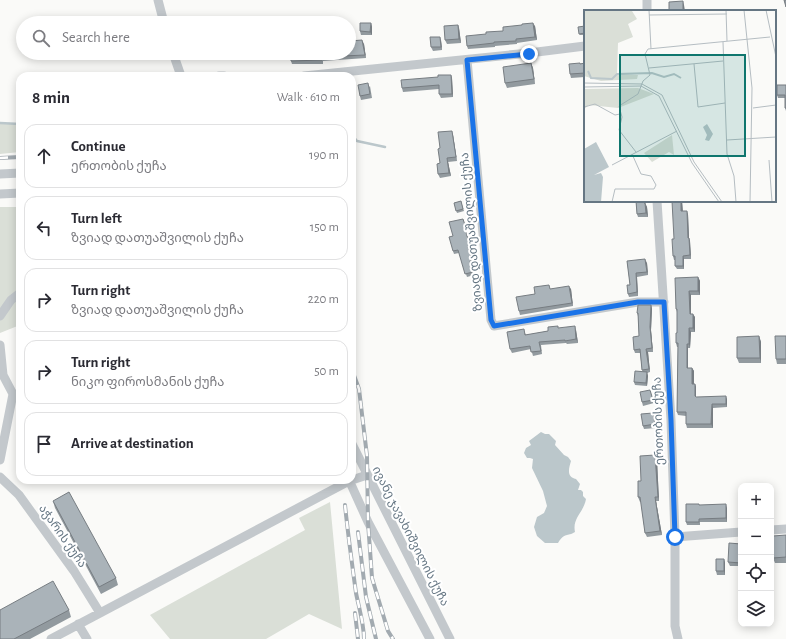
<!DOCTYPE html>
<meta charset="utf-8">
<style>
:root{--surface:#fff;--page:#f7f7f7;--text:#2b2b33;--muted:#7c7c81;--line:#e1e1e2}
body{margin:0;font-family:"Alegreya Sans","Noto Sans Georgian",sans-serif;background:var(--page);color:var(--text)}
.controls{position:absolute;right:12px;bottom:12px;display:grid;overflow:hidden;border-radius:8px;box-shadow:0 2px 10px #0003}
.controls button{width:36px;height:36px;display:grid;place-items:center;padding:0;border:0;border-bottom:1px solid var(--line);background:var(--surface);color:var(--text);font:20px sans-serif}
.stop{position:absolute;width:12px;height:12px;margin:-9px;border:3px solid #1a73e8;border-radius:50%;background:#fff}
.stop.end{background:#1a73e8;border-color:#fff;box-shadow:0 1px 4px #0008}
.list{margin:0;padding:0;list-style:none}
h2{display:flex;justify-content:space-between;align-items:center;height:52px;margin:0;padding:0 16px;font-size:17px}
h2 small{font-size:13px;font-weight:400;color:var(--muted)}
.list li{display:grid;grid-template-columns:26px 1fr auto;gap:12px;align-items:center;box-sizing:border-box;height:64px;margin:0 8px 8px;padding:0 8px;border:1px solid var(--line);border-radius:12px}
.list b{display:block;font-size:15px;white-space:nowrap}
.list p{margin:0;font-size:13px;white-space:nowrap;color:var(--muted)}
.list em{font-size:13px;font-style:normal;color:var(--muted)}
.icon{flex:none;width:22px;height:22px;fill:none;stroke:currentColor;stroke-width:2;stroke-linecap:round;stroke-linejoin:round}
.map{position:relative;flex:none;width:786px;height:639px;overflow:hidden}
.search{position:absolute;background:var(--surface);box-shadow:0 2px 10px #0003;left:16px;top:16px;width:340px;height:44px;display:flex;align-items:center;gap:10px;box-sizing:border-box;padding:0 14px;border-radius:22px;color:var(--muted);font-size:15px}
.panel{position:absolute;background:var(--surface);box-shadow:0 2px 10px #0003;left:16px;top:72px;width:340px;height:412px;border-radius:12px}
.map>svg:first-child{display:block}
.green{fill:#dadfd7}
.water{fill:#bbc7cb}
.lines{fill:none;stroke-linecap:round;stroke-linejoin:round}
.stream{stroke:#bbc7cb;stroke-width:2.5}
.minor{stroke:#c3c8cc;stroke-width:9}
.rail-casing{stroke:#a2aab0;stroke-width:4}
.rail{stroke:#fff;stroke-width:2.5;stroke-dasharray:8;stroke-linecap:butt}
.wall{fill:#929a9f}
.shaded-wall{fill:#777d82}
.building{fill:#aab3b9;stroke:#777d82}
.route{stroke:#1a73e8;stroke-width:5}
.labels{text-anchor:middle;stroke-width:4;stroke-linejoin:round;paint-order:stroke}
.street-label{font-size:12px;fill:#657683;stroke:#fff}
.inset-river{fill:none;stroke:#bbc7cb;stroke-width:2}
.inset-road{fill:none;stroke:#b5bdc2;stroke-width:1}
.view{fill:#0f766e;fill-opacity:0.15;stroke:#0f766e;stroke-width:2}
.inset-edge{fill:none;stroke:#657683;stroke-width:2}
</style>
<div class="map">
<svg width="786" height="639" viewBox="0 0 786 639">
<rect width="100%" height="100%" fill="#fafaf8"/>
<path class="green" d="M0 123 20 124V152L0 154Z
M0 207H20V325L0 333Z
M330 502 342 629 309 614 266 639H170L150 615 305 530 299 518Z"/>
<path class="water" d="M541 432 545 434H549L556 441 555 445 564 455 568 457 571 461C569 468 566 477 576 479L580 484 578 490H581L583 492V496L586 499C584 512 572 518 575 532 567 537 565 532 558 543H545L537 536 534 527 537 517 544 513 547 506 543 491 532 468 533 459 530 458H527L524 453 526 448 531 445 529 441Z"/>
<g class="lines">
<path class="stream" d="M0 123 20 124
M352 135 357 141 385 147"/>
<path class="minor" d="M158 0 164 23
M647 0V11
M173 53 181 76
M467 60 491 320 494 326 638 302H664
M219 76H224
M304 76 529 53 585 46
M0 174 20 173
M0 194 20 193
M657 201 671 420 675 537V626L678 639
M0 316 11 300 20 293
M0 345 3 375 13 394 0 460
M352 444 450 639
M0 477 19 495 74 571 100 613
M349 480 368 522 430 639
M771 530 786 529
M675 537 741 532
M78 624 87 639
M51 639 349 481 367 475"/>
<defs>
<path id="rail" d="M0 158 20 157
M352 370 359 389 367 456 368 522 372 578 388 631 393 639
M345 505C348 535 352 564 356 593 359 608 364 624 364 639
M358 532 366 597 376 639
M355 613 358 639"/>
</defs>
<use href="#rail" class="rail-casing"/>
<use href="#rail" class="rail"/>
</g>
<path class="wall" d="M371 23 372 27V35H361L360 31Z
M458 25 459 28 461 43 447 44 445 40Z
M535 26 537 40 517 43V44L495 46V47L468 49 467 46 486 34 503 31Z
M585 26V35H580L579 34Z
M441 40 442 50 433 51 431 47Z
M364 44 366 58 323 61V64H292L291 61 349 53Z
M531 63 533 68 535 84 507 88 505 83Z
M585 63V77L571 78 570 74 580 64Z
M451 75 452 78 453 97 441 98 439 94V89L403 92 402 88 438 77Z
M786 85V111L785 108V98H778L777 95Z
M370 86 372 98 361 100 360 96Z
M453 135 457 161 448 162 451 176 440 178 438 174 440 163V148Z
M461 201 464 211 457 213 454 203Z
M632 201H644L647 207 648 217H638L637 214 636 202 632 203Z
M682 201 683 211 688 214 689 238 690 241 691 259H684V269H677L675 266V260H674L673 256 674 239Z
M463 219 467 232H466L471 250H469L473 264H471L474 275 467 277 459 253 454 254 453 251V236Z
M627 261 647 263 648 275 637 277 638 296 629 297 628 294 630 285Z
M698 277 700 281V295H691V314L695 317V332H691L690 348H688V368H692L694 371V384H695L696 387V397L727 399V407L713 408V428H687L686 424V416L678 415 677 412 678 347H677L676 343 677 333V312L676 309Z
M550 289H571L573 306 520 315 519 311 535 294Z
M651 305 652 309 651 330 653 352H648L650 372 647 373 648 376 647 386 635 385 634 382 643 372 642 370 640 353H635L634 350 639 336 638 316 637 313Z
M559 328 576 330 578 343 567 344 566 343 541 345 542 354 533 356 531 349 512 353 510 349 525 333 526 335 548 331Z
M759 336 761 342V363H739L737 358Z
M786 336V364H777L776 359Z
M650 390 654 403 643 406 642 402Z
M653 413 655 416 656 428 644 429 643 426Z
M655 455 657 460 659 501H656L662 535 647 537 645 533 641 502H640L638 497 641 481Z
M53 501 116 578 118 585 101 594 55 508Z
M699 505 727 508V522H700V525H687L686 522Z
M786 535V563H775L773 558Z
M741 544V566H730L728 562Z
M724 559 725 563V575H717L716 571Z
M69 610 71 617 30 639H0Z"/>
<path class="shaded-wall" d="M683 1 684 5 685 11H683Z
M371 23 372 27V35L370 32Z
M533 23 535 26 537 40 535 37Z
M458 25 459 28 461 43 459 39Z
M440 37 441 40 442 50 441 47Z
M362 40 364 44 366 58 365 55Z
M531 63 533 68 535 84 534 79Z
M451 75 452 78 453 97 452 94Z
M452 131 453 135 457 161 456 157Z
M447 158 448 162 451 176 449 173Z
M681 201H682L683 215 681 211Z
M645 203 647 207 648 217 646 213Z
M687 211 688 214 689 238 690 241 691 259 690 255 688 238Z
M683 256 684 259V269L683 266Z
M645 259 647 263 648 275 647 272Z
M636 273 637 277 638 296 637 292Z
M698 277 700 281V295L698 291Z
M569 286 571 289 573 306 572 303Z
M689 291 691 295V317L690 314Z
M651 305 652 309 651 330 653 352 652 348 650 327Z
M693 314 695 317V332L693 328Z
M575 326 576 330 578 343 576 339Z
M689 328 691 332 690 348 689 344Z
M759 336 761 342V363L760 358Z
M687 344 688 348V371L687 368Z
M646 349 648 352 650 372 649 369Z
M692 368 694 371V387L692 384Z
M647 372 648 376 647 386 646 383Z
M695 384 696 387V400L695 396Z
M726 396 727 399V407L726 404Z
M712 404 713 408V428L711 424Z
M653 413 655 416 656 428 655 424Z
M655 455 657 460 659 501 658 497Z
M655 497 656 501 662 535 660 531Z
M726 504 727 508V522L726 518Z
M724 559 725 563V575L724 571Z"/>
<path class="building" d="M784 0H786V7Z
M683 1V11H669V2Z
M360 23H371L370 32 360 31Z
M533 23 535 37 516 39V41L494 42V43L467 46 466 36 486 34V32L503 31V27L522 25V24Z
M458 25 459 39 445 40 444 26Z
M585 26V33L579 34 578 27Z
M430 37H440L441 47H431Z
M362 40 365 55 322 57V60L291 61V53H349V48H350V41Z
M531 63 534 79 505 83 503 67Z
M580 63V64L585 63V73L570 74 569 64Z
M438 75H451L452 94H439V85L402 88 401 80 438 77Z
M368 83 370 94 360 96 358 85Z
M777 85H786V108H785V95H777Z
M452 131 456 157 447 158 449 173 438 174 437 164 440 163 438 149 440 148 438 132Z
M461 201 463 209 456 211 454 203Z
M636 201H643L644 203H645L646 213 637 214Z
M672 201H681V211H687L688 238H689L690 255 683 256V266H675V256H673L672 239H674Z
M463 219 466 228 465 229 470 246 468 247 472 260 470 261 473 272 465 274 458 250 453 251 449 237 453 236 449 222Z
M645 259 647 272 636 273 637 292 628 294 627 285H630L627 261Z
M698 277V291H689L690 314H693V328H689V344H687V368H692V384H695V396L696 397 726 396V404H712L711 424H686V412H677L678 343H676V333H677V309H676L675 278Z
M549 285 550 289 569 286 572 303 519 311 516 297 535 294 534 287Z
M638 305H651L650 327 652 348 646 349 649 369 642 370 640 349 634 350 633 337 639 336 638 313H637Z
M558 326V328L575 326 576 339 565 341V340L539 342 541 351 531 352 530 346 510 349 507 332 524 329 525 335 548 331V327Z
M759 336 760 358H737V337Z
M775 336H786V359H776Z
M635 371 647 372 646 383 634 382Z
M650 390 653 400 642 402 640 392Z
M653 413 655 424 643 426 641 414Z
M655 455 658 497H655L660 531 645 533 640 497H638V481H641L640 456Z
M69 492 116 578 99 587 53 501Z
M686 504H699V505L726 504V518L699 519V522H686Z
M786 535V557L773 558V536Z
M729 543 741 544V563L728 562Z
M716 559H724V571H716Z
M53 581 69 610 14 639H0V610Z"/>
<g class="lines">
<path class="route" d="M529 54 467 60 491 320 494 326 638 302H664L671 420 675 537"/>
</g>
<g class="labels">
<g class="street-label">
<text transform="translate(471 232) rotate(-95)" y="4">ზვიად დათუაშვილის ქუჩა</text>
<text transform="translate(658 421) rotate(-92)" y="4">ერთობის ქუჩა</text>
<text transform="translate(63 536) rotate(55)" y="4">აჭარის ქუჩა</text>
<text transform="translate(411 536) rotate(63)" y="4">ივანე ჯავახიშვილის ქუჩა</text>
</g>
</g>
<g transform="translate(584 10)">
<rect width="192" height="192" fill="#fafaf8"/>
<path d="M0 0 48 1 53 9 44 14 49 27 34 33 33 64 54 65 53 69 17 71 0 66ZM54 78 70 84 34 98 5 95 0 99V79ZM88 125 90 145 85 142 68 152 60 143Z" fill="#dadfd7"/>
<path d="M123 114 129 124 125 131 121 130 123 125 119 117ZM12 132 25 157 10 165 17 163 19 167 17 192H0V139Z" fill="#bbc7cb"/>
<path class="inset-river" d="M4 61 7 68 28 69 33 64 68 63 80 67 90 64 97 68"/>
<path class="inset-road" d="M65 0 67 39M142 0 143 31M160 0 168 78 166 192M182 0 192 47M65 5 143 4M139 32 143 144 150 166 152 192M110 54 114 97 141 93M65 58 139 51M0 73 58 74 78 85 110 152 138 192M0 77 57 76 75 86 108 153 135 192M0 97 11 94 31 105 36 104M169 98 192 95M143 130 192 127M52 142 35 120 38 107 35 96 54 84 59 71 66 65 61 44 64 39 186 27M185 150 188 192M28 155 93 121M28 192 31 179H70L72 175 67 166 57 164 48 144"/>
<path class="view" d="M36 45H161V146H36Z"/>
<rect width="192" height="192" class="inset-edge"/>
</g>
</svg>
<div class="controls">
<button>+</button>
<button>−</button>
<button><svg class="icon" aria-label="locate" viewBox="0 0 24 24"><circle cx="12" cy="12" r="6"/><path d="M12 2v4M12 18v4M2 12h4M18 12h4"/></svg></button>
<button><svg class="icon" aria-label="layers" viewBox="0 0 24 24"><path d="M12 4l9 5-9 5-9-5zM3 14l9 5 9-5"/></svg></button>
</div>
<div class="stop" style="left:675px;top:537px"></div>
<div class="stop end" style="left:529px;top:54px"></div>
<div class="search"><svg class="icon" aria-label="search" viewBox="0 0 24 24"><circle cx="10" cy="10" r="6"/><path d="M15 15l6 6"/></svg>Search here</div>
<section class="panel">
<h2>8 min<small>Walk · 610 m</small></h2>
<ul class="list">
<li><svg class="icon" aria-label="ahead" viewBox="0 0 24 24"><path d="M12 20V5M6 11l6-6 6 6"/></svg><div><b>Continue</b><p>ერთობის ქუჩა</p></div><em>190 m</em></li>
<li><svg class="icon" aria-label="left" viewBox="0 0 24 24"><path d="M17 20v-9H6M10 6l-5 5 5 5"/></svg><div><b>Turn left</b><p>ზვიად დათუაშვილის ქუჩა</p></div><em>150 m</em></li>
<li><svg class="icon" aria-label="right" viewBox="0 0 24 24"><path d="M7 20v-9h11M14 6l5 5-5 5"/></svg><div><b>Turn right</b><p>ზვიად დათუაშვილის ქუჩა</p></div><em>220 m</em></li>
<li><svg class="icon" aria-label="right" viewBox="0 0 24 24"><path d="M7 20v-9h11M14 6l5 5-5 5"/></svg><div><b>Turn right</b><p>ნიკო ფიროსმანის ქუჩა</p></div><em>50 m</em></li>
<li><svg class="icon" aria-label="arrive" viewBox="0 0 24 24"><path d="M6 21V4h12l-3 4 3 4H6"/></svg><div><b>Arrive at destination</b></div></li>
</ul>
</section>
</div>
